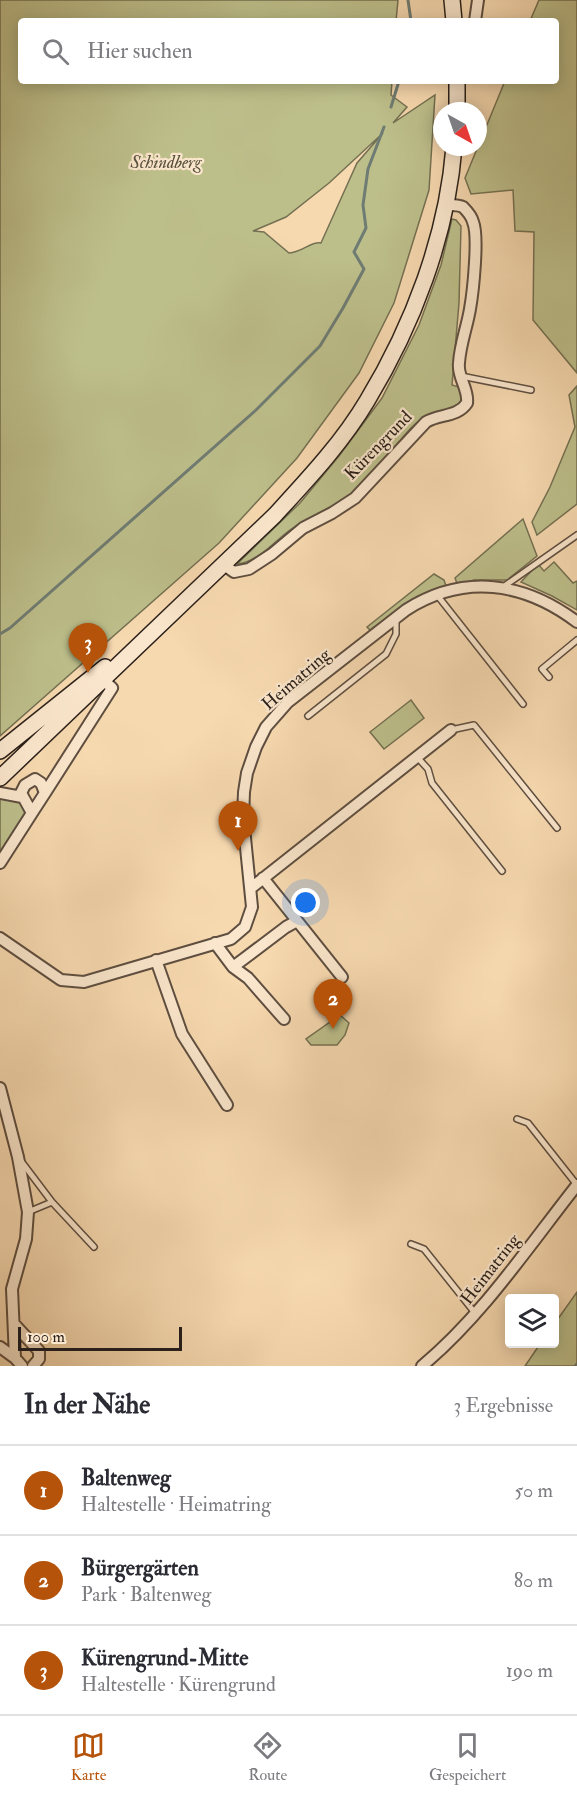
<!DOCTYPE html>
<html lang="de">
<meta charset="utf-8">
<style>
:root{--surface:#fff;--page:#f7f7f7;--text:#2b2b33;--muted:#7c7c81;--line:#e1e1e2;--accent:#b45309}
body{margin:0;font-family:"IM FELL Double Pica",serif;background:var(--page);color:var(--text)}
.controls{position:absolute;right:18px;bottom:18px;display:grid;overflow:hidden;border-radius:6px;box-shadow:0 3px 15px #0003}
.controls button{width:54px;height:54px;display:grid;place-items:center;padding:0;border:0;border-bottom:2px solid var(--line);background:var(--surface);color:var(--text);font:30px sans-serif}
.compass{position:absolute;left:433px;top:102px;width:54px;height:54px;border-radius:50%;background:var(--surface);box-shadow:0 3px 15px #0003;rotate:140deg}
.scale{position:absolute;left:18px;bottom:15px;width:164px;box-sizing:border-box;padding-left:6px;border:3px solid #2b201a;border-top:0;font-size:16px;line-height:21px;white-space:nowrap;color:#2b201a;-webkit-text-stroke:4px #fae6cc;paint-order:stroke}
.you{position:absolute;left:306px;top:903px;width:21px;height:21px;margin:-15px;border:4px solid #fff;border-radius:50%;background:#1a73e8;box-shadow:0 0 0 9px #1a73e833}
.badge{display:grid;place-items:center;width:39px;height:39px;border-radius:50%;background:var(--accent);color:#fff;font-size:20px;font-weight:700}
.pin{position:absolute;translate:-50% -50px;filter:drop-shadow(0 2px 3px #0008)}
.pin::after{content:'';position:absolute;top:32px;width:21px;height:18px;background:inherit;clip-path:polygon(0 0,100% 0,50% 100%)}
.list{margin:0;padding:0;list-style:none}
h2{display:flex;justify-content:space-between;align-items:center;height:78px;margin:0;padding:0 24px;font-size:26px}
h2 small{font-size:20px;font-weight:400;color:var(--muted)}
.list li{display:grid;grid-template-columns:39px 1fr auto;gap:18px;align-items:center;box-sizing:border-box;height:90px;padding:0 24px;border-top:2px solid var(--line)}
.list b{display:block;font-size:22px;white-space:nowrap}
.list p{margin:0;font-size:20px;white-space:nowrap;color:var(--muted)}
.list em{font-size:20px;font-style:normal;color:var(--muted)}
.icon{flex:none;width:33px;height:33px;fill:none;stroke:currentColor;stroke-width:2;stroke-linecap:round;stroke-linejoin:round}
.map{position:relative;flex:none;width:577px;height:1366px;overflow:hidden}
.search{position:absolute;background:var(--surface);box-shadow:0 3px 15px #0003;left:18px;right:18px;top:18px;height:66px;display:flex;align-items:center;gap:15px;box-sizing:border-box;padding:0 21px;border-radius:6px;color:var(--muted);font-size:22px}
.sheet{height:348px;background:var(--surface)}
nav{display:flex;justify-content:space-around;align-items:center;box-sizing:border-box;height:84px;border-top:2px solid var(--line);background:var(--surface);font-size:16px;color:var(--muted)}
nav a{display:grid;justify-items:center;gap:3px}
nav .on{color:var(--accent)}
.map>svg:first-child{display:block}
.green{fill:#bdbf8b;stroke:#747052;stroke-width:1.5;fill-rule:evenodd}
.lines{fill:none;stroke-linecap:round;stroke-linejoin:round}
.stream{stroke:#6f7c73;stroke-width:3}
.lane-casing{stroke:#5e4e40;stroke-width:8}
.street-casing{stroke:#5e4e40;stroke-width:14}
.secondary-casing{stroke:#2b201a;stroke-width:18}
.lane{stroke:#fae6cc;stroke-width:5}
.street{stroke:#fae6cc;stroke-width:10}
.secondary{stroke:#fae6cc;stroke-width:15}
.labels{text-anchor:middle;stroke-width:4.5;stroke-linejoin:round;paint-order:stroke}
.park-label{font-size:18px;font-style:italic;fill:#57503c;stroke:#fae6cc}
.street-label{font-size:18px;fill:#2b201a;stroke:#fae6cc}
</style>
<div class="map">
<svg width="577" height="1366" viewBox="0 0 577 1366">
<rect width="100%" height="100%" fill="#f7d9b0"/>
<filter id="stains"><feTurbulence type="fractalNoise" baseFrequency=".00333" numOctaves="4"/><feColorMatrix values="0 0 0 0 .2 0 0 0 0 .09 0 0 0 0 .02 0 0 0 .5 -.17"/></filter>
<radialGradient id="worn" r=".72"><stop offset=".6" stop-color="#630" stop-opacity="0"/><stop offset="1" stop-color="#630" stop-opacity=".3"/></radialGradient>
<path class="green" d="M0 0H398L396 21H21V81H392L391 95 407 107 393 123 435 95 429 190 394 303 359 373 297 458 219 543 0 736ZM383 133 357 163 321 243C311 241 303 252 289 253L264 232 253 231 286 217 329 183Z
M539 0H577V373L533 320 534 232 515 231 513 190 471 194 465 178 505 81H556V21H530Z
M452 219 456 220 461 226 459 303 452 385 459 387 463 397C457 412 446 408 433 413 426 415 416 423 411 428 392 448 374 476 352 493 333 508 310 516 290 530 272 543 260 561 237 564L300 503 339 456 382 398 419 325 441 265Z
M577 386V504L537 535 532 522 550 487 575 427 569 395Z
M523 519 537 556 507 580H474L458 586 455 578Z
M554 562 573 583 577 581V610L552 596 521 582 538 564 544 571Z
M434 574 444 580 447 589 418 596 370 630 367 627Z
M411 700 424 718 384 749 370 732Z
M0 798H9L22 803 26 816 0 855Z
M340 1015 349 1023 345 1035 337 1045H311L306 1039Z
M577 1292V1366H525L540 1344H554L555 1323Z"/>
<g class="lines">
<path class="stream" d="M408 0 411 21
M391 107 399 81
M0 634 10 628 256 410 320 346 343 308 364 269 354 252 366 228 363 205 368 169 384 127
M575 1366 577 1364"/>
<defs>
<path id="lane" d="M461 376 531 390
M503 587 577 535
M437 595 523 704
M549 677 542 669 577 640
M308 716 386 654 396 634V619
M451 730 474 725 557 828
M417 757 428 769 432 783 502 871
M517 1119 528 1123 577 1185
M21 1161 52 1202
M28 1212 52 1202 94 1247
M411 1244 424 1249 475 1313"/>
<path id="street" d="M475 21 478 0
M224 565 234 572 249 569 272 554 303 528 332 513 355 498 426 422C439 414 458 417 467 403 469 389 457 377 459 363 460 345 467 327 470 309 473 292 479 236 473 222 472 217 467 211 463 207 457 204 451 205 445 205
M0 793 22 797
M45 793 112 688 98 675
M0 863 32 813 21 793 25 785 35 779 41 783 45 793 32 813
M263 878 342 977
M251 888 451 730
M0 938 61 980 84 982 231 939 245 927 252 907 243 818 244 792 247 773 256 747 266 727 288 702 406 610C464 573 524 582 577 622
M215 943 233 967 248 978 284 1019
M156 960 182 1034 227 1105
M233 967 286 927 297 921
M0 1088 18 1157 28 1212 26 1239 12 1289 15 1358
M15 1325 39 1351V1359L33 1366
M0 1347 15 1358 22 1366
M422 1366C483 1315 528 1247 577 1185"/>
<path id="secondary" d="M452 0 454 21
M457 111V81
M0 751 105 667
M0 778 275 515C308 479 342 443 367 401 413 325 447 236 454 147"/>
</defs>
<use href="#lane" class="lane-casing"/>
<use href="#street" class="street-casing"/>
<use href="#secondary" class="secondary-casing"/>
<use href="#lane" class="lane"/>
<use href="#street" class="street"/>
<use href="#secondary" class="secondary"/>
</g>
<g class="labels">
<g class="park-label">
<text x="166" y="168">Schindberg</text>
</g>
<g class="street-label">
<text transform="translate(378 445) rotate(-46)" y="6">Kürengrund</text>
<text transform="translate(296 679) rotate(-41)" y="6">Heimatring</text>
<text transform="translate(490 1269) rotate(-52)" y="6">Heimatring</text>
</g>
</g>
<rect width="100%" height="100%" filter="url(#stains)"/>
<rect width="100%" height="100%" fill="url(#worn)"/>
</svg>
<div class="controls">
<button><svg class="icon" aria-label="layers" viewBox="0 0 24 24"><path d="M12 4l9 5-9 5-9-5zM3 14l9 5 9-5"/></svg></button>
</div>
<svg class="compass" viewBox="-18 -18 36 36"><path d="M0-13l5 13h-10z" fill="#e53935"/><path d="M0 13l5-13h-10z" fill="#7c7c81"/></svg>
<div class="scale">100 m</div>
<div class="you"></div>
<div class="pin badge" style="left:238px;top:851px">1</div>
<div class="pin badge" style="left:333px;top:1029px">2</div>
<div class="pin badge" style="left:88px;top:673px">3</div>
<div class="search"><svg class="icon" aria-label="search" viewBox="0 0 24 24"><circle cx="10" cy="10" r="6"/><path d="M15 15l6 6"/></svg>Hier suchen</div>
</div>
<section class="sheet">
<h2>In der Nähe<small>3 Ergebnisse</small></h2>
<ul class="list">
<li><span class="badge">1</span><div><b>Baltenweg</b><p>Haltestelle · Heimatring</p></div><em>50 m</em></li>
<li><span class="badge">2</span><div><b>Bürgergärten</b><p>Park · Baltenweg</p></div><em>80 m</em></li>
<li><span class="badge">3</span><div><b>Kürengrund-Mitte</b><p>Haltestelle · Kürengrund</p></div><em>190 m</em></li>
</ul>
</section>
<nav>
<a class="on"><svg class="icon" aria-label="map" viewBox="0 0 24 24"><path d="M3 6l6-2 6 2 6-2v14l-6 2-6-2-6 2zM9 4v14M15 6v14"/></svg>Karte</a>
<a><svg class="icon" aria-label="directions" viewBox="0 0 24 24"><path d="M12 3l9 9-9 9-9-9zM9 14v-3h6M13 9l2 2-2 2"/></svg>Route</a>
<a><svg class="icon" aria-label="saved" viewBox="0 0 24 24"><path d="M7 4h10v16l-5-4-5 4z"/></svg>Gespeichert</a>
</nav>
